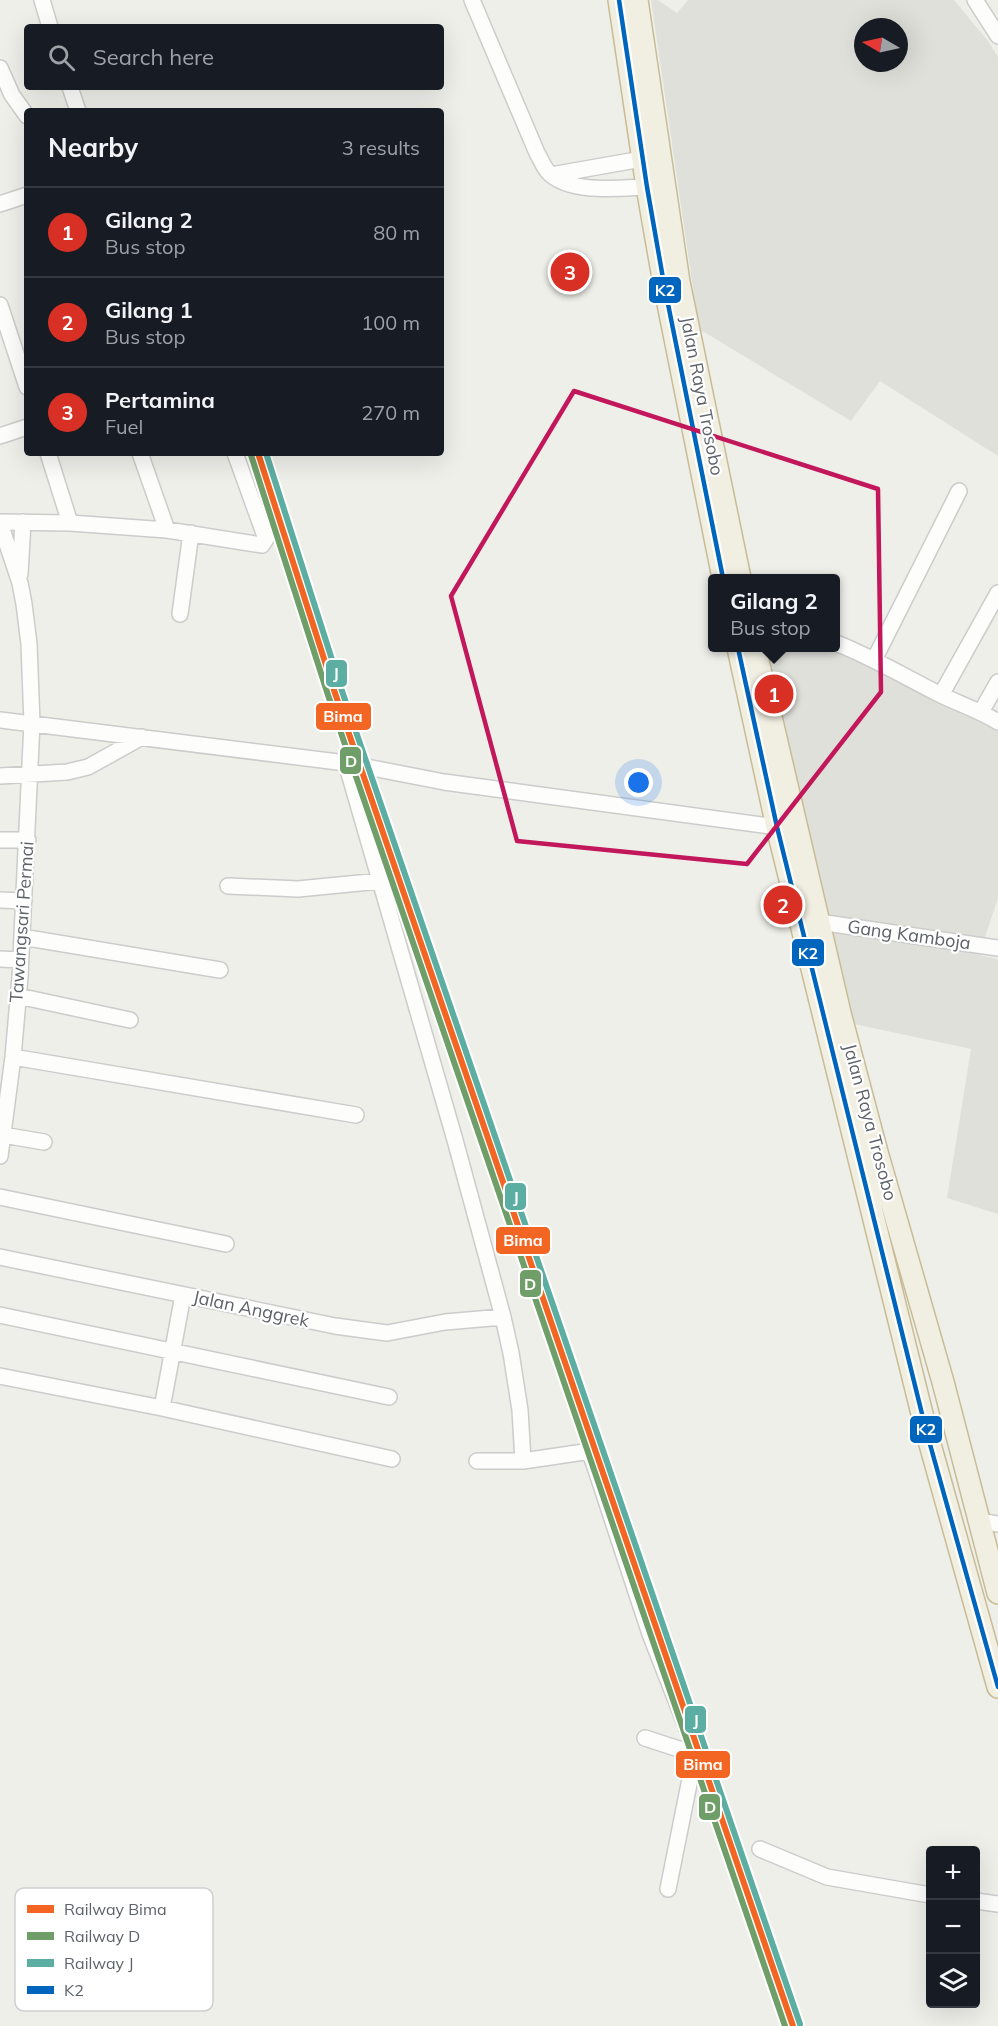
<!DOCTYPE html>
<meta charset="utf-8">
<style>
:root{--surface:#171b24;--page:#20242c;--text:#f1f3f6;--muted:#9ea1a6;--line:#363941;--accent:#d93025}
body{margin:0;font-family:Mulish,sans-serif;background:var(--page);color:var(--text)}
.controls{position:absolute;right:18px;bottom:18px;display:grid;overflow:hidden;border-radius:6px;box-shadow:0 6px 24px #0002}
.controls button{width:54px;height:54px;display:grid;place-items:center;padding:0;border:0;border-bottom:2px solid var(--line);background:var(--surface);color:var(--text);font:30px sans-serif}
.compass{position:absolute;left:854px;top:18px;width:54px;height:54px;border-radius:50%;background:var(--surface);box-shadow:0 6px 24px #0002;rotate:279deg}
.you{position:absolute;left:639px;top:783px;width:21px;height:21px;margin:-15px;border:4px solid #fff;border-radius:50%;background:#1a73e8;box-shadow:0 0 0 9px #1a73e833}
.badge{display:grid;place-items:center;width:39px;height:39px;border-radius:50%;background:var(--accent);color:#fff;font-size:20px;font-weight:700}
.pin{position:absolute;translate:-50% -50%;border:3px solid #fff;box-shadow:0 2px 6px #0006}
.popup{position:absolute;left:708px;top:574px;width:132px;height:78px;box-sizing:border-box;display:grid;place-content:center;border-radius:6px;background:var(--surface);filter:drop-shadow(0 2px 4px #0005);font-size:20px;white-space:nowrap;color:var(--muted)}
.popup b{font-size:22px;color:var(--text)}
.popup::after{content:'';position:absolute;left:50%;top:100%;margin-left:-12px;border:12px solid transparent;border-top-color:var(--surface)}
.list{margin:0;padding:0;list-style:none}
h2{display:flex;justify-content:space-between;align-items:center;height:78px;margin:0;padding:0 24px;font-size:26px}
h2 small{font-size:20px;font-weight:400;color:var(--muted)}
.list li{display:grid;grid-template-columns:39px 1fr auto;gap:18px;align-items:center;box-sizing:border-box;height:90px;padding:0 24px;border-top:2px solid var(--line)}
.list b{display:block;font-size:22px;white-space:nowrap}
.list p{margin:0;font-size:20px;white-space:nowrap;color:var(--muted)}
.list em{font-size:20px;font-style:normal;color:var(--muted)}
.icon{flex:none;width:33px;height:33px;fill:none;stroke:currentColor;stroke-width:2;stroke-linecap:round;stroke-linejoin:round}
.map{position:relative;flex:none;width:998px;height:2026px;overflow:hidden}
.search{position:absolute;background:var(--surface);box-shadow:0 6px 24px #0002;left:24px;top:24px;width:420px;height:66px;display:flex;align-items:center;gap:15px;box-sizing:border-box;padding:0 21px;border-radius:6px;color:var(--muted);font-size:22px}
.panel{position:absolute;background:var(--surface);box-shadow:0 6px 24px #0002;left:24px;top:108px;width:420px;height:348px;border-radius:6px}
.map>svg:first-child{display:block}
.industrial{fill:#e0e0db;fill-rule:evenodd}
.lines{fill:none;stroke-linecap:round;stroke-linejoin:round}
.minor-casing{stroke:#cbcccb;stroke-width:18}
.highway-casing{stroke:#c8bc96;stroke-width:24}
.minor{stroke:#fdfdfc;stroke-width:15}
.highway{stroke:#f1eee2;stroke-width:21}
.bus-1-casing{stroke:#fff;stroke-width:9}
.bus-1{stroke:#0065bd;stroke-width:4.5}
.rail-1-casing{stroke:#fff;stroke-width:10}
.rail-2-casing{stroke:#fff;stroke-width:10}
.rail-3-casing{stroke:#fff;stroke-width:10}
.rail-1{stroke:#f26522;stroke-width:6}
.rail-2{stroke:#6f9e68;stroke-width:6}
.rail-3{stroke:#5caea2;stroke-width:6}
.marked{fill:none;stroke:#c2185b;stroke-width:4.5;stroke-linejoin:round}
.labels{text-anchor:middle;stroke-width:4.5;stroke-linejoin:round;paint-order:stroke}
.street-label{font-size:18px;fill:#5e6269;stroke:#fff}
.key{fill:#fff;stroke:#cfd0d2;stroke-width:1.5}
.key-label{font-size:16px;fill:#5e6269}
.line-badge{stroke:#fff;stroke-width:2}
.badge-label{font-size:16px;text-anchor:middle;font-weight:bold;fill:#fff}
</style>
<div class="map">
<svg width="998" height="2026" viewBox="0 0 998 2026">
<rect width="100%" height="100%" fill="#efefea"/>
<path class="industrial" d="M651 0H658L677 13 688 0H954L988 41 998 57V456L880 381 851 421 699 329ZM863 27H899V63H863Z
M764 648H836L998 729V898L979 955 998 959V1214L947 1198 971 1049 854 1024Z"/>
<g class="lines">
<defs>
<path id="minor" d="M42 0 50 27
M472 0 537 153C541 160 544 168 549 173 571 194 619 188 647 187
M975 0 998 36
M0 68 12 95 27 116
M70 87 78 111
M551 175 642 159
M0 204 27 195
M0 305 27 387
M0 436 27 427
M48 453 70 523
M140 453 167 530
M0 522 70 523 167 530 262 545 266 539 235 453
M0 523 20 583 24 604 29 644 32 723 20 977 13 1057 0 1156
M20 574 23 522
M180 614 191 533
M836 643C872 657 905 677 939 694 959 704 979 710 998 722
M874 660 959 491
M941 695 998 593
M981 712 998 682
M0 720 346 763 444 782 777 827
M346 763 455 1140 503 1317 511 1353 520 1410 523 1461
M0 776 67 772 88 767 142 737
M0 840H28
M228 886 298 889 380 881
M0 900 24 901
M819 922 998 948
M22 937 220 970
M0 959 21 960
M18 996 130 1020
M13 1057 356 1115
M3 1135 44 1142
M0 1197 226 1244
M0 1257 335 1326 387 1333 445 1322 503 1317
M0 1315 389 1397
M0 1376 162 1408 392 1459
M162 1408 183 1295
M477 1461H523L584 1452 591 1455 650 1634 693 1744V1764L668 1889
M979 1521 998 1524
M645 1738 694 1754
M760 1849 827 1877 930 1895
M976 1901 998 1904"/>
<path id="highway" d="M619 0 647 187 664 284 723 578
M637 0 679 282 740 578
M738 648 777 827 926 1430 998 1687
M755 648 840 1013 877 1152 943 1382 998 1593"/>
</defs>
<use href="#minor" class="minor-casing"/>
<use href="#highway" class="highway-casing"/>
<use href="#minor" class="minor"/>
<use href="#highway" class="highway"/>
<defs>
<path id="bus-1" d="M619 0 647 187 664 284 723 578
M738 648 777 827 926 1430 998 1687"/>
</defs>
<use href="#bus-1" class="bus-1-casing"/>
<use href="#bus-1" class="bus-1"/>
<defs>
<path id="rail-1" d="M258 453 335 693 793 2026"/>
<path id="rail-2" d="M251 455 328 695 785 2026"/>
<path id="rail-3" d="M266 453 342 691 800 2024"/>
</defs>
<use href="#rail-1" class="rail-1-casing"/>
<use href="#rail-2" class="rail-2-casing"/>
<use href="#rail-3" class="rail-3-casing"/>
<use href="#rail-1" class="rail-1"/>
<use href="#rail-2" class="rail-2"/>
<use href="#rail-3" class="rail-3"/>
</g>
<path class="marked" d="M574 391 878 489 881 692 747 864 517 841 451 596Z"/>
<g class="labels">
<g class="street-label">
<text transform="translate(702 396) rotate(79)" y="6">Jalan Raya Trosobo</text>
<text transform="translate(22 922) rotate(-86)" y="6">Tawangsari Permai</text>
<text transform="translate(909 935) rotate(8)" y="6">Gang Kamboja</text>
<text transform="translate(870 1122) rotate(75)" y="6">Jalan Raya Trosobo</text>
<text transform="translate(251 1309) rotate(12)" y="6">Jalan Anggrek</text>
</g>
</g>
<rect x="15" y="1888" width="198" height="123" rx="9" class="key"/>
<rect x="27" y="1905" width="27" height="8" fill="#f26522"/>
<rect x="27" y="1932" width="27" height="8" fill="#6f9e68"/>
<rect x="27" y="1959" width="27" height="8" fill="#5caea2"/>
<rect x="27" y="1986" width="27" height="8" fill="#0065bd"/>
<g class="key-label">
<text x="64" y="1915">Railway Bima</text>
<text x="64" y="1942">Railway D</text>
<text x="64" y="1969">Railway J</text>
<text x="64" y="1996">K2</text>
</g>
<g class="line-badge">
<rect x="648" y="276" width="34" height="28" rx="6" fill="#0065bd"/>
<rect x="325" y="659" width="23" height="29" rx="6" fill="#5caea2"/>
<rect x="315" y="702" width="57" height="29" rx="6" fill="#f26522"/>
<rect x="339" y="746" width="23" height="29" rx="6" fill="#6f9e68"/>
<rect x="791" y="938" width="34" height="29" rx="6" fill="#0065bd"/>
<rect x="504" y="1182" width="23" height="29" rx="6" fill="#5caea2"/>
<rect x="495" y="1226" width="56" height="29" rx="6" fill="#f26522"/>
<rect x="519" y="1269" width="23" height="29" rx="6" fill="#6f9e68"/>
<rect x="909" y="1415" width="34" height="29" rx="6" fill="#0065bd"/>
<rect x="684" y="1705" width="23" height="29" rx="6" fill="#5caea2"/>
<rect x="675" y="1750" width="56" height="29" rx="6" fill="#f26522"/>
<rect x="698" y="1793" width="23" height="28" rx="6" fill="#6f9e68"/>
</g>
<g class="badge-label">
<text x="665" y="296">K2</text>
<text x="336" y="679">J</text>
<text x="343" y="722">Bima</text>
<text x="351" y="767">D</text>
<text x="808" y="959">K2</text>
<text x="516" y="1203">J</text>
<text x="523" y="1246">Bima</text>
<text x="530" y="1290">D</text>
<text x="926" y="1435">K2</text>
<text x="696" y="1726">J</text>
<text x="703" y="1770">Bima</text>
<text x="710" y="1813">D</text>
</g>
</svg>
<div class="controls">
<button>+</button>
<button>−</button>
<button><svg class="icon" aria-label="layers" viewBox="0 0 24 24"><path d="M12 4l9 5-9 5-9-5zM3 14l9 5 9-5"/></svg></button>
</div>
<svg class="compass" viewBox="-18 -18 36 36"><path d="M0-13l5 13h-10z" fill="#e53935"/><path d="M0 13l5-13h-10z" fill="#9ea1a6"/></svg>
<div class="you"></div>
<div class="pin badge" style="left:774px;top:694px">1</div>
<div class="popup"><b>Gilang 2</b>Bus stop</div>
<div class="pin badge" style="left:783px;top:905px">2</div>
<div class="pin badge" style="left:570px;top:272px">3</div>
<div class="search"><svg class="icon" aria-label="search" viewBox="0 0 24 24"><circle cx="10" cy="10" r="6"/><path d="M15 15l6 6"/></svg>Search here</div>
<section class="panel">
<h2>Nearby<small>3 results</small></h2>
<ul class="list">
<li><span class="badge">1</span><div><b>Gilang 2</b><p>Bus stop</p></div><em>80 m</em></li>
<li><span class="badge">2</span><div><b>Gilang 1</b><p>Bus stop</p></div><em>100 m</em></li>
<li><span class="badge">3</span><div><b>Pertamina</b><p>Fuel</p></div><em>270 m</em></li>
</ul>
</section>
</div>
